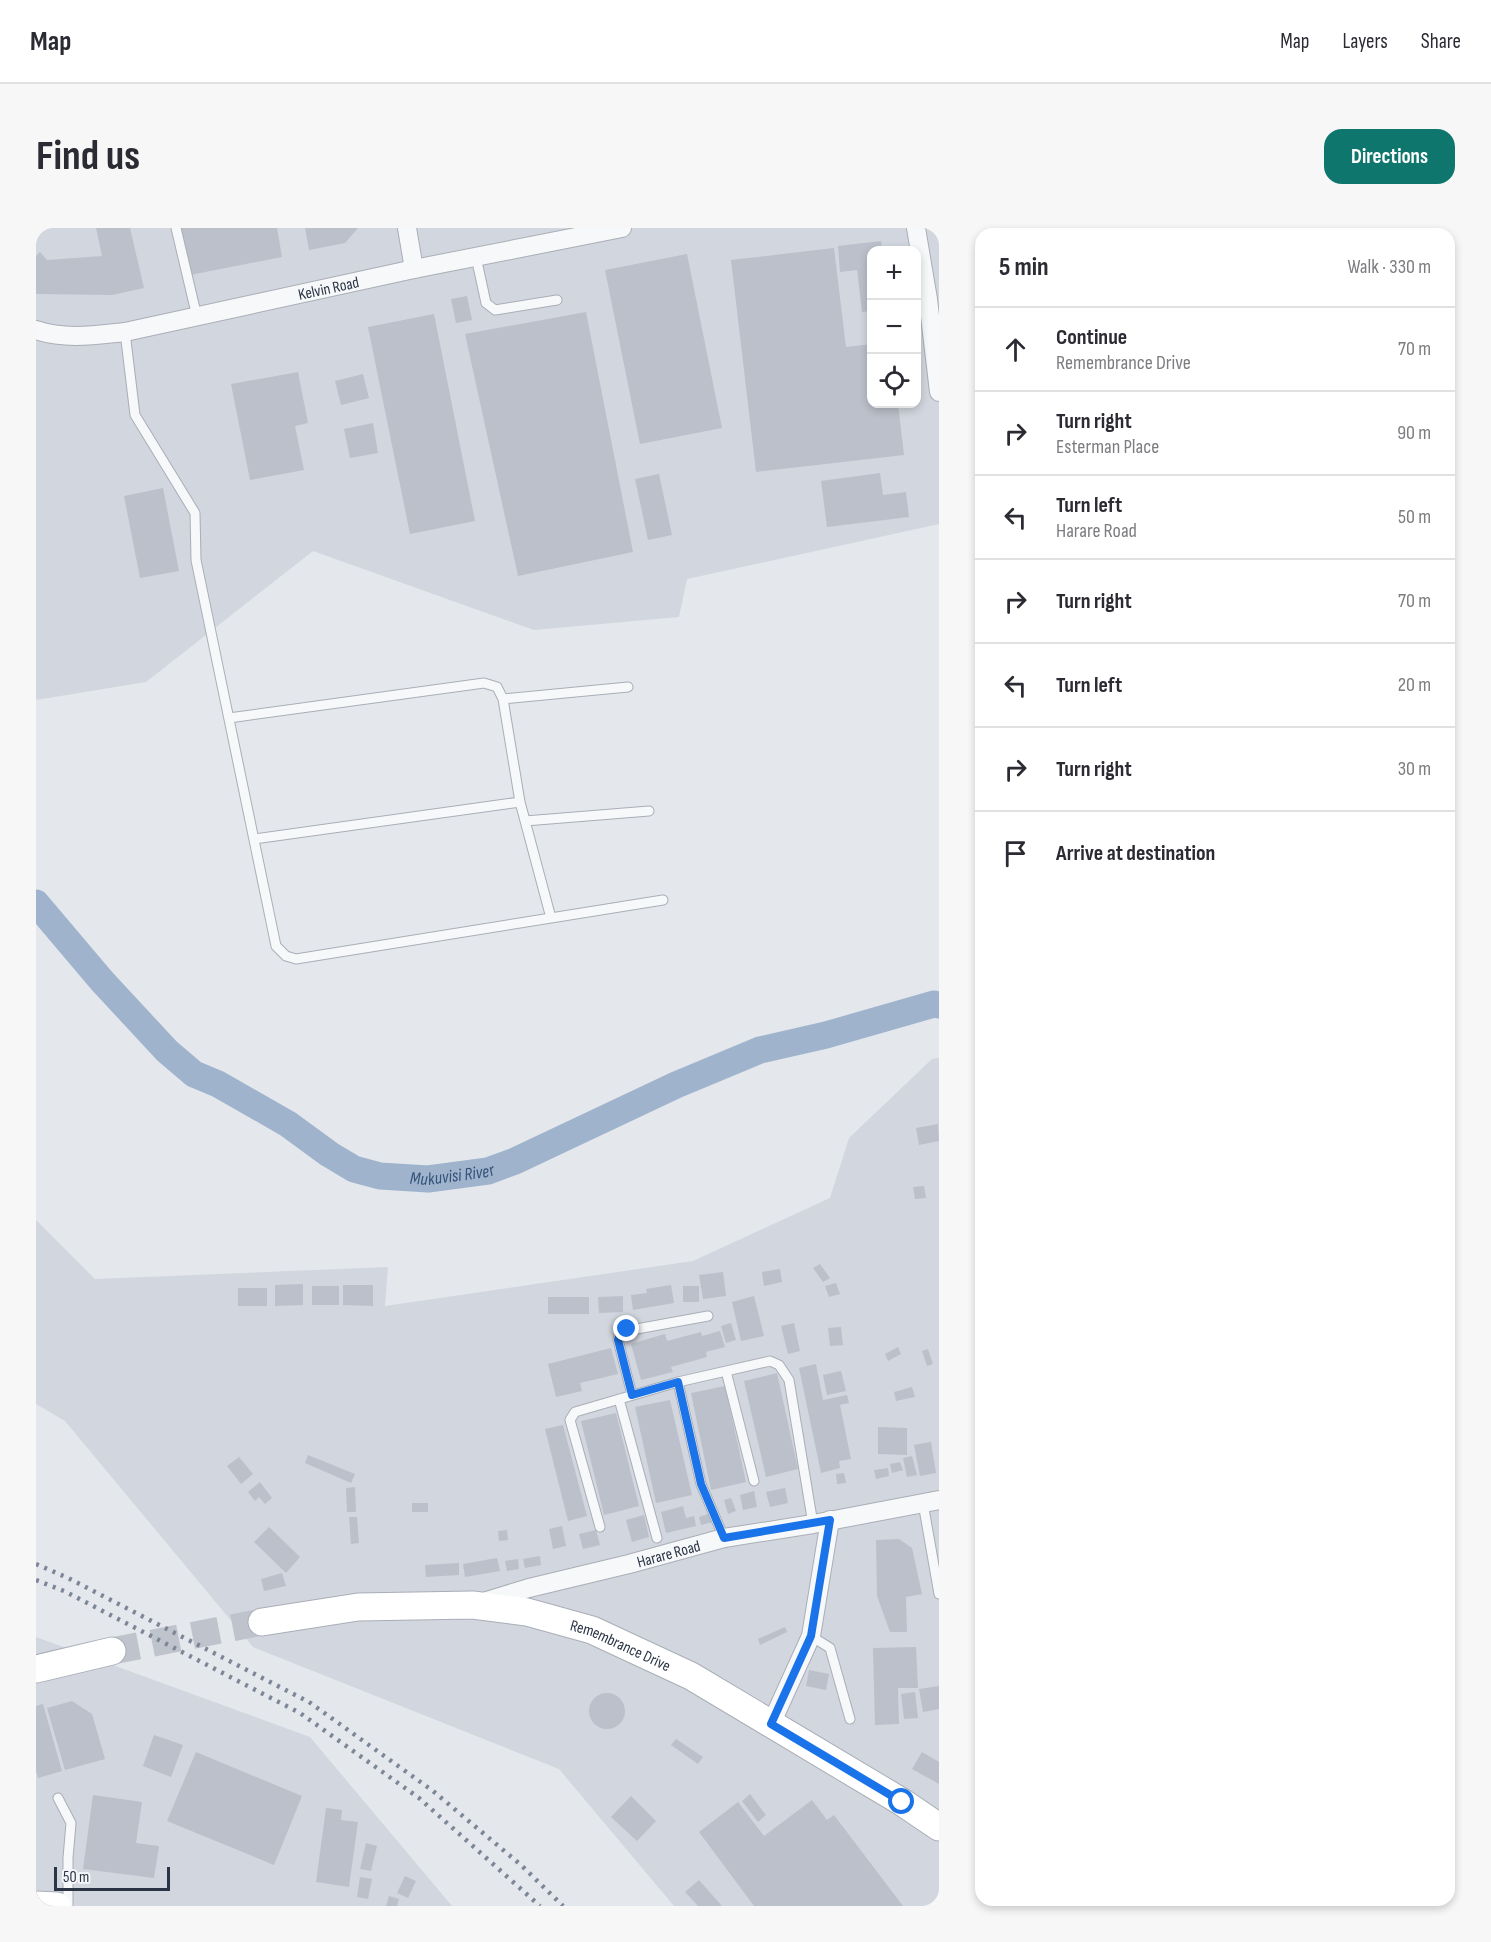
<!DOCTYPE html>
<meta charset="utf-8">
<style>
:root{--surface:#fff;--page:#f7f7f7;--text:#2b2b33;--muted:#7c7c81;--line:#e1e1e2;--accent:#0f766e}
body{margin:0;font-family:"Sofia Sans Condensed",sans-serif;background:var(--page);color:var(--text)}
.controls{position:absolute;right:18px;top:18px;display:grid;overflow:hidden;border-radius:12px;box-shadow:0 3px 9px #0003}
.controls button{width:54px;height:54px;display:grid;place-items:center;padding:0;border:0;border-bottom:2px solid var(--line);background:var(--surface);color:var(--text);font:30px sans-serif}
.scale{position:absolute;left:18px;bottom:15px;width:116px;box-sizing:border-box;padding-left:6px;border:3px solid #2b3445;border-top:0;font-size:16px;line-height:21px;white-space:nowrap;color:#2b3445;-webkit-text-stroke:4px #f4f6f9;paint-order:stroke}
.stop{position:absolute;width:18px;height:18px;margin:-14px;border:4px solid #1a73e8;border-radius:50%;background:#fff}
.stop.end{background:#1a73e8;border-color:#fff;box-shadow:0 2px 6px #0008}
.list{margin:0;padding:0;list-style:none}
h2{display:flex;justify-content:space-between;align-items:center;height:78px;margin:0;padding:0 24px;font-size:26px}
h2 small{font-size:20px;font-weight:400;color:var(--muted)}
.list li{display:grid;grid-template-columns:39px 1fr auto;gap:18px;align-items:center;box-sizing:border-box;height:84px;padding:0 24px;border-top:2px solid var(--line)}
.list b{display:block;font-size:22px;white-space:nowrap}
.list p{margin:0;font-size:20px;white-space:nowrap;color:var(--muted)}
.list em{font-size:20px;font-style:normal;color:var(--muted)}
.icon{flex:none;width:33px;height:33px;fill:none;stroke:currentColor;stroke-width:2;stroke-linecap:round;stroke-linejoin:round}
.map{position:relative;flex:none;width:903px;height:1678px;overflow:hidden;border-radius:18px}
header{display:flex;align-items:center;gap:36px;box-sizing:border-box;height:84px;padding:0 30px;background:var(--surface);border-bottom:2px solid var(--line)}
header strong{font-size:28px}
nav{display:flex;gap:33px;margin-inline-start:auto;font-size:21px}
.intro{display:flex;align-items:center;justify-content:space-between;box-sizing:border-box;height:144px;padding:0 36px}
h1{margin:0;font-size:42px}
.button{padding:15px 27px;border-radius:18px;background:var(--accent);color:#fff;font-size:21px;font-weight:700}
main{display:flex;gap:36px;padding:0 36px}
aside{flex:1;background:var(--surface);border-radius:18px;box-shadow:0 3px 9px #0003}
.map>svg:first-child{display:block}
.built{fill:#d2d6de;fill-rule:evenodd}
.lines{fill:none;stroke-linecap:round;stroke-linejoin:round}
.river{stroke:#9fb4cc;stroke-width:27}
.building{fill:#bbc0ca}
.secondary-tunnel{stroke:#bfc3cb;stroke-width:27;stroke-dasharray:27 14;stroke-linecap:butt}
.lane-casing{stroke:#a9aeb7;stroke-width:11}
.street-casing{stroke:#a9aeb7;stroke-width:20}
.secondary-casing{stroke:#a9aeb7;stroke-width:29}
.lane{stroke:#f7f8fa;stroke-width:9}
.street{stroke:#f7f8fa;stroke-width:18}
.secondary{stroke:#fff;stroke-width:27}
.rail{stroke:#7d8696;stroke-width:4.5;stroke-dasharray:3 6;stroke-linecap:butt}
.route{stroke:#1a73e8;stroke-width:8}
.labels{text-anchor:middle;stroke-width:4.5;stroke-linejoin:round;paint-order:stroke}
.street-label{font-size:16px;fill:#2b3445;stroke:#f4f6f9}
.water-label{font-size:18px;font-style:italic;fill:#34527a;stroke:#f4f6f9}
</style>
<header>
<strong>Map</strong>
<nav><a>Map</a><a>Layers</a><a>Share</a></nav>
</header>
<div class="intro"><h1>Find us</h1><a class="button">Directions</a></div>
<main>
<div class="map">
<svg width="903" height="1678" viewBox="0 0 903 1678">
<rect width="100%" height="100%" fill="#e4e7ec"/>
<path class="built" d="M0 0H903V296L651 351 643 389 498 402 277 323 110 454 0 472ZM836 22H880V176H836Z
M903 830V1678H638L523 1541 217 1419 29 1193 0 1176V992L59 1051 352 1039 349 1078 657 1033 794 970 813 910 896 831Z
M0 1409 274 1509 416 1678H0Z"/>
<g class="lines">
<path class="river" id="s1" d="M0 675 66 753 131 823 158 846 182 856 252 896 293 926 318 941 344 948 392 951 452 943 479 933 640 857 724 822 790 807 898 776 903 777"/>
</g>
<path class="building" d="M60 0H94L108 60 76 67 0 66V28L4 24 11 32 66 28Z
M145 0H241L246 29 154 47Z
M269 0H322L309 15 273 22Z
M845 13 846 22H836V83L826 84 821 42 804 44 802 18Z
M798 20 810 119 836 116V176H862L868 227 720 244 695 32Z
M651 26 686 200 604 216 569 42Z
M431 68 436 92 420 95 415 71Z
M550 84 597 324 482 348 429 106Z
M398 86 439 293 374 306 332 99Z
M262 144 272 195 259 198 268 242 214 252 195 156Z
M327 146 333 170 305 177 299 153Z
M337 195 342 225 314 230 308 201Z
M844 245 847 267 870 264 873 289 791 299 785 253Z
M623 246 636 307 612 312 599 251Z
M127 260 143 343 104 350 88 268Z
M902 896 903 913 883 917 880 900Z
M888 958 890 970 879 971 877 959Z
M784 1036 794 1050 787 1054 777 1040Z
M744 1041 746 1054 728 1058 726 1044Z
M687 1044 690 1068 667 1071 663 1047Z
M800 1055 804 1066 793 1069 789 1058Z
M267 1056V1077L239 1078V1057Z
M307 1057H337V1078L307 1077Z
M635 1057 638 1075 597 1082 595 1067 611 1065 610 1061Z
M276 1058H303V1077H276Z
M647 1058H663V1074H647Z
M202 1060H231V1078H202Z
M587 1068V1084L563 1085 562 1069Z
M718 1068 728 1108 705 1113 696 1074Z
M512 1069H553V1086H512Z
M695 1095 700 1112 690 1115 685 1098Z
M758 1095 764 1123 752 1126 745 1098Z
M805 1099 807 1117 794 1118 792 1100Z
M684 1103 689 1119 670 1124 671 1129 635 1139 637 1144 605 1152 595 1116 629 1106 631 1113 665 1104 666 1108Z
M862 1119 865 1126 852 1133 849 1126Z
M575 1120 582 1146 544 1155 546 1163 520 1169 512 1136Z
M892 1121 897 1136 891 1138 886 1123Z
M780 1136 787 1172 811 1167 813 1175 804 1177 815 1231 803 1233 804 1240 785 1245 763 1140Z
M805 1143 810 1163 791 1167 787 1147Z
M741 1145 762 1241 730 1249 708 1153Z
M689 1158 710 1254 675 1262 655 1165Z
M876 1159 879 1169 860 1173 858 1164Z
M634 1172 656 1267 620 1275 599 1179Z
M580 1185 603 1278 568 1287 545 1193Z
M527 1197 551 1288 532 1293 509 1201Z
M842 1199 871 1200V1227L842 1226Z
M895 1214 900 1245 884 1248 878 1217Z
M272 1227 319 1246 315 1255 269 1235Z
M876 1228 881 1247 871 1249 867 1230Z
M203 1229 217 1246 205 1256 191 1238Z
M864 1234 867 1242 856 1245 854 1236Z
M852 1240 853 1248 840 1251 838 1242Z
M808 1245 810 1255 801 1256 800 1246Z
M224 1254 236 1270 229 1276 223 1269 219 1273 212 1264Z
M319 1259 320 1284H311L310 1260Z
M749 1260 752 1275 734 1279 730 1264Z
M718 1263 721 1279 707 1282 704 1267Z
M695 1270 700 1283 692 1286 688 1272Z
M376 1275H392V1284H376Z
M647 1278 650 1290 658 1288 660 1298 630 1305 625 1284Z
M675 1285 677 1294 665 1297 663 1289Z
M608 1287 613 1309 596 1314 590 1292Z
M313 1289H321L323 1315 315 1316Z
M526 1298 530 1318 517 1321 513 1301Z
M233 1299 264 1329 250 1345 218 1314Z
M471 1302 472 1312 463 1313 462 1303Z
M560 1302 564 1317 547 1321 543 1306Z
M863 1311 876 1320 886 1366 870 1369 871 1404H854L841 1368 840 1312Z
M504 1328 505 1337 489 1340 487 1331Z
M461 1330 464 1343 429 1349 427 1336Z
M482 1331 483 1341 471 1343 469 1333Z
M423 1335V1347L390 1349 389 1337Z
M246 1345 250 1358 228 1363 225 1351Z
M749 1399 751 1404 724 1417 722 1411Z
M880 1419 882 1460H862L863 1496 839 1497 837 1420Z
M773 1442 793 1446 790 1462 770 1458Z
M903 1458V1481L887 1484 883 1461Z
M879 1464 882 1490 868 1491 865 1466Z
M553 1483a18 18 0 1 1 36 0a18 18 0 1 1-36 0Z
M36 1473 56 1486 69 1531 29 1542 11 1480Z
M7 1476 26 1543 2 1550 0 1543V1478Z
M118 1507 147 1517 135 1549 107 1538Z
M640 1511 667 1529 662 1536 635 1517Z
M160 1524 266 1568 238 1637 131 1593Z
M886 1524 903 1534V1556L876 1541Z
M714 1566 730 1587 722 1594 706 1573Z
M57 1567 106 1574 100 1615 123 1618 118 1650 47 1641Z
M595 1568 620 1593 601 1613 575 1589Z
M776 1572 791 1592 798 1587 867 1678H718L663 1604 702 1574 728 1608Z
M290 1580 306 1582 305 1592 322 1594 313 1659 280 1654Z
M330 1615 341 1618 335 1643 324 1641Z
M369 1648 380 1653 372 1670 361 1665Z
M324 1649 336 1651 332 1671 321 1669Z
M663 1652 686 1678H662L649 1664Z
M353 1668 363 1671 361 1678H350Z"/>
<g class="lines">
<path class="secondary-tunnel" d="M76 1423 226 1394"/>
<defs>
<path id="lane" d="M140 0 161 89
M440 29 450 75 459 82 521 72
M89 104 99 187 159 285 160 332 240 718 250 728 260 731 627 672
M467 471 592 459
M193 490 448 455 461 459 467 471 484 574 515 690
M489 593 613 583
M218 611 484 574
M690 1143 718 1253
M642 1154 665 1256 688 1310
M596 1167 582 1112 584 1104 672 1088
M583 1171 621 1310
M887 1275 903 1366
M564 1299 534 1192 539 1184 642 1154 734 1133 743 1137 753 1152 777 1296
M775 1408 794 1420 814 1491
M22 1570 35 1595 32 1630V1678"/>
<g id="street">
<path d="M371 0 378 41"/>
<path d="M880 0 892 71 903 164"/>
<path id="s2" d="M0 102C29 112 60 107 89 104L378 41 586 0"/>
<path id="s3" d="M444 1375 493 1360 593 1336 688 1310 777 1296 903 1272"/>
<path d="M735 1496 775 1408 794 1292"/>
</g>
<g id="secondary">
<path id="s4" d="M226 1394 322 1379 437 1377 491 1384 556 1402 655 1448 866 1574 903 1599"/>
<path d="M0 1441 76 1423"/>
<path d="M0 1677 21 1678"/>
</g>
</defs>
<use href="#lane" class="lane-casing"/>
<use href="#street" class="street-casing"/>
<use href="#secondary" class="secondary-casing"/>
<use href="#lane" class="lane"/>
<use href="#street" class="street"/>
<use href="#secondary" class="secondary"/>
<path class="rail" d="M0 1336 32 1350 273 1474 397 1563 485 1637 527 1678
M0 1352 28 1363 264 1485 383 1570 504 1678"/>
</g>
<g class="lines">
<path class="route" d="M591 1101 584 1104 582 1112 596 1167 642 1154 665 1256 688 1310 794 1292 775 1408 735 1496 866 1574"/>
</g>
<g class="labels">
<g class="street-label">
<text dy="6" stroke="none"><textPath href="#s2" startOffset="298">Kelvin Road</textPath></text>
<text dy="6" stroke="none"><textPath href="#s3" startOffset="195">Harare Road</textPath></text>
<text dy="6" stroke="none"><textPath href="#s4" startOffset="366">Remembrance Drive</textPath></text>
</g>
<g class="water-label">
<text dy="6" stroke="none"><textPath href="#s1" startOffset="519">Mukuvisi River</textPath></text>
</g>
</g>
</svg>
<div class="controls">
<button>+</button>
<button>−</button>
<button><svg class="icon" aria-label="locate" viewBox="0 0 24 24"><circle cx="12" cy="12" r="6"/><path d="M12 2v4M12 18v4M2 12h4M18 12h4"/></svg></button>
</div>
<div class="scale">50 m</div>
<div class="stop" style="left:866px;top:1574px"></div>
<div class="stop end" style="left:591px;top:1101px"></div>
</div>
<aside>
<h2>5 min<small>Walk · 330 m</small></h2>
<ul class="list">
<li><svg class="icon" aria-label="ahead" viewBox="0 0 24 24"><path d="M12 20V5M6 11l6-6 6 6"/></svg><div><b>Continue</b><p>Remembrance Drive</p></div><em>70 m</em></li>
<li><svg class="icon" aria-label="right" viewBox="0 0 24 24"><path d="M7 20v-9h11M14 6l5 5-5 5"/></svg><div><b>Turn right</b><p>Esterman Place</p></div><em>90 m</em></li>
<li><svg class="icon" aria-label="left" viewBox="0 0 24 24"><path d="M17 20v-9H6M10 6l-5 5 5 5"/></svg><div><b>Turn left</b><p>Harare Road</p></div><em>50 m</em></li>
<li><svg class="icon" aria-label="right" viewBox="0 0 24 24"><path d="M7 20v-9h11M14 6l5 5-5 5"/></svg><div><b>Turn right</b></div><em>70 m</em></li>
<li><svg class="icon" aria-label="left" viewBox="0 0 24 24"><path d="M17 20v-9H6M10 6l-5 5 5 5"/></svg><div><b>Turn left</b></div><em>20 m</em></li>
<li><svg class="icon" aria-label="right" viewBox="0 0 24 24"><path d="M7 20v-9h11M14 6l5 5-5 5"/></svg><div><b>Turn right</b></div><em>30 m</em></li>
<li><svg class="icon" aria-label="arrive" viewBox="0 0 24 24"><path d="M6 21V4h12l-3 4 3 4H6"/></svg><div><b>Arrive at destination</b></div></li>
</ul>
</aside>
</main>
